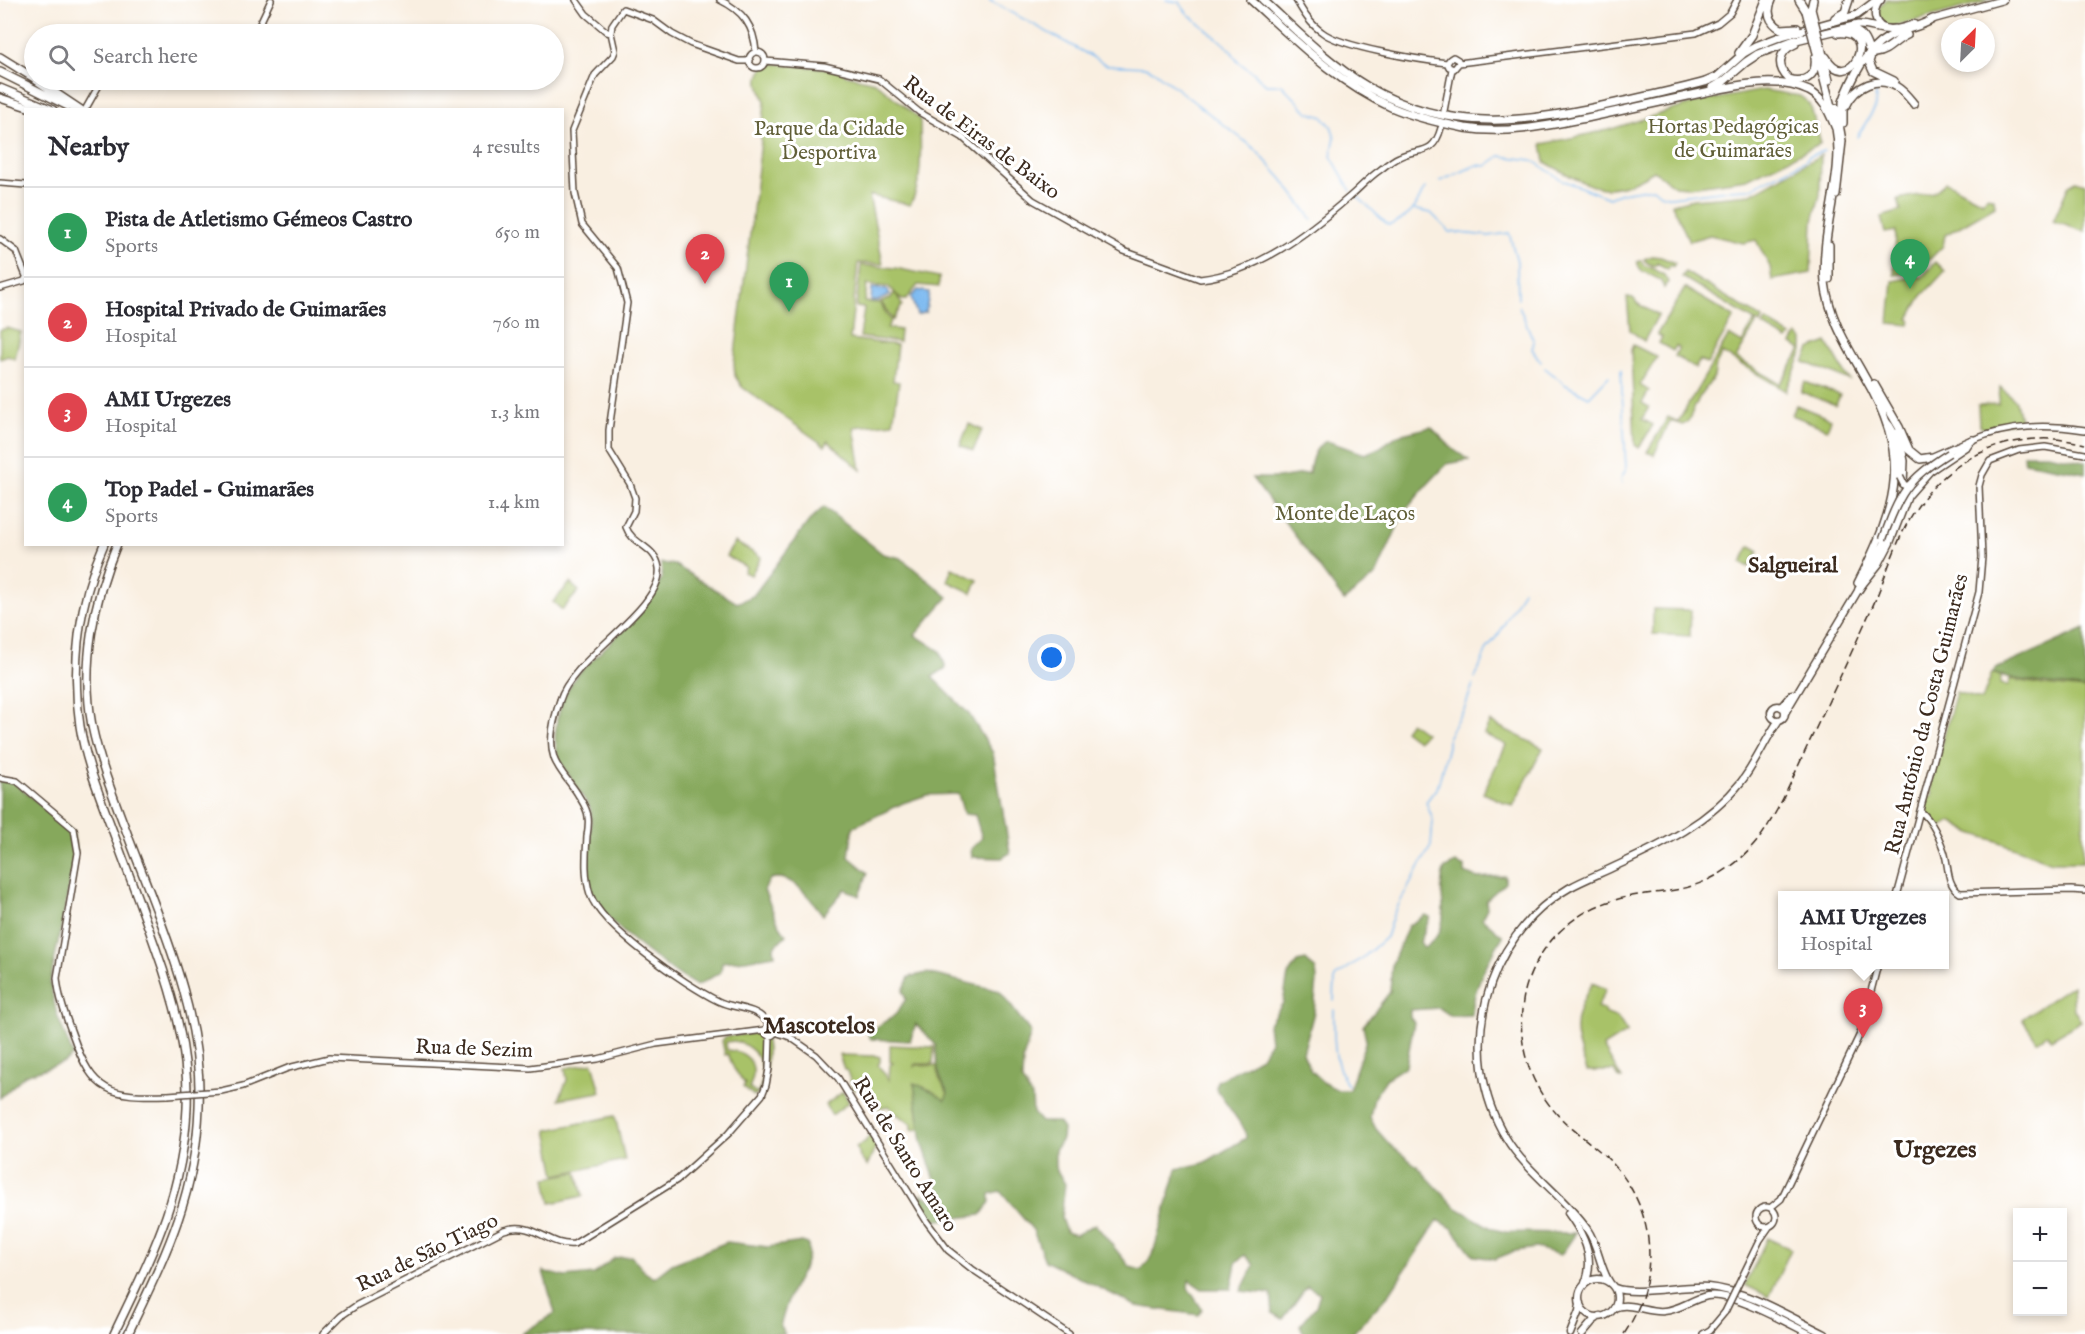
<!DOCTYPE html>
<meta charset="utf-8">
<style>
:root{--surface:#fff;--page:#f2f2f3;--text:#2b2b33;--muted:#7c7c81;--line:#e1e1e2;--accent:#c8321e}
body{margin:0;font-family:"IM FELL English",serif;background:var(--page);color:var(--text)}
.controls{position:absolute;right:18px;bottom:18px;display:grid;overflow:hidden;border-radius:0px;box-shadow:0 3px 9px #0003}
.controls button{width:54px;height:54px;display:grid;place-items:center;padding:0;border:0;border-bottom:2px solid var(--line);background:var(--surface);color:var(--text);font:30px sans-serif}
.compass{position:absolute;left:1941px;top:18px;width:54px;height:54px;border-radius:50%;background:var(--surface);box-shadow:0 3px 9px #0003;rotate:24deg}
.you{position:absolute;left:1052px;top:658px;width:21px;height:21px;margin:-15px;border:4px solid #fff;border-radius:50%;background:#1a73e8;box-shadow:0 0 0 9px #1a73e833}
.badge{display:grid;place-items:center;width:39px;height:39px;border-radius:50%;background:var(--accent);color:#fff;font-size:20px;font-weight:700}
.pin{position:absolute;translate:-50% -50px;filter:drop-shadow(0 2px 3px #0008)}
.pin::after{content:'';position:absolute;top:32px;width:21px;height:18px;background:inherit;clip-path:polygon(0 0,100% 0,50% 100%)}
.popup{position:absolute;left:1778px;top:891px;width:171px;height:78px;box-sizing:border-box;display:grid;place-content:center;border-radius:0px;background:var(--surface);filter:drop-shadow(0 2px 4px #0005);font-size:20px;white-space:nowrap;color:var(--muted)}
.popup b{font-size:22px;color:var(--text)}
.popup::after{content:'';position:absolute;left:50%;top:100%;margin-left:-12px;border:12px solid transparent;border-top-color:var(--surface)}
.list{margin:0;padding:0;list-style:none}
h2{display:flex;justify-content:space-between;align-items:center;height:78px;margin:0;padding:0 24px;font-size:26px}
h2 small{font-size:20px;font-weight:400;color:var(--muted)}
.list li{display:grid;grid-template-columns:39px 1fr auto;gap:18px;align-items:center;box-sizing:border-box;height:90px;padding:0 24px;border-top:2px solid var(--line)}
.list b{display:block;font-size:22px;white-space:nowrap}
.list p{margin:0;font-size:20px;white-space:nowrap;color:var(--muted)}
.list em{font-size:20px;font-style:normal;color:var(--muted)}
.icon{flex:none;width:33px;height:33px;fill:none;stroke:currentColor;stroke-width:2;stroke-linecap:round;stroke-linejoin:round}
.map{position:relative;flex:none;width:2085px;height:1334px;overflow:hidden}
.search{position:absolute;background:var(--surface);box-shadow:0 3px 9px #0003;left:24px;top:24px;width:540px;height:66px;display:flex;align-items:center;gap:15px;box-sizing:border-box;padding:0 21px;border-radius:33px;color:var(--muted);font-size:22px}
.panel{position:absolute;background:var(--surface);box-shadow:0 3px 9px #0003;left:24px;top:108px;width:540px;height:438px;border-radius:0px}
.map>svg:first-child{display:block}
.green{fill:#a8c268;stroke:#727643;stroke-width:1.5;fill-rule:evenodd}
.forest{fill:#86a85c;stroke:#60693d;stroke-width:1.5}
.water{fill:#7fbbf1;stroke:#5d7288;stroke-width:1.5}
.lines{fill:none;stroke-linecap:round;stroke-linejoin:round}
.stream{stroke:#7fbbf1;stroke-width:1.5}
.secondary-casing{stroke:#58483b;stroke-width:8}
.primary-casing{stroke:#58483b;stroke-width:9}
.highway-casing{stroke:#58483b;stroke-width:10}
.secondary{stroke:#fff;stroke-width:5}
.primary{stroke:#fff;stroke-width:6}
.highway{stroke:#fff;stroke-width:7}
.rail{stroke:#3b2a1e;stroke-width:1.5;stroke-dasharray:9 4.5;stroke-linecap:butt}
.secondary-bridge-casing{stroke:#58483b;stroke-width:8;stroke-linecap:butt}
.primary-bridge-casing{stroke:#58483b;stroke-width:9;stroke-linecap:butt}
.highway-bridge-casing{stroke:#58483b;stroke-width:10;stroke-linecap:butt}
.secondary-bridge{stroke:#fff;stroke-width:5}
.primary-bridge{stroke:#fff;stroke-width:6}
.highway-bridge{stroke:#fff;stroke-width:7}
.labels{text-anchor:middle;stroke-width:6;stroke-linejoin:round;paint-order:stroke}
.park-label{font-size:21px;fill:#615f38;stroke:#fff}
.street-label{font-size:21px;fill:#3b2a1e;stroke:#fff}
.neighbourhood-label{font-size:22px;font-weight:bold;fill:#3b2a1e;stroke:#fff}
.quarter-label{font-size:24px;font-weight:bold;fill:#3b2a1e;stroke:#fff}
</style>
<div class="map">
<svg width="2085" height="1334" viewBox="0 0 2085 1334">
<rect width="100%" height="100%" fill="#fff"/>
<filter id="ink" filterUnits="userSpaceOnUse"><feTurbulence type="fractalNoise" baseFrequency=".0167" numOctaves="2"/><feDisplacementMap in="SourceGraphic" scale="12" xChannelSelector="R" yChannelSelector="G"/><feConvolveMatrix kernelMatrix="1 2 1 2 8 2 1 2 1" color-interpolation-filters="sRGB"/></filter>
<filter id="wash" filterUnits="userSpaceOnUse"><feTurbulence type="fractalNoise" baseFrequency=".008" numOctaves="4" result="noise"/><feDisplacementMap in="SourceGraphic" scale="24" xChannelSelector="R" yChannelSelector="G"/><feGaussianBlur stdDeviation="1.35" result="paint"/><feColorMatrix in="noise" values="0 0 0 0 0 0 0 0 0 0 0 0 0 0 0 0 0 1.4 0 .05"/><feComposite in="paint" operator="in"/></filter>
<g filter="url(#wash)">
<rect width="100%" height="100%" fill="#f9efe1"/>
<path class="green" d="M1886 0H1992L1892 27 1884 25 1878 17 1879 7Z
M768 63 824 68 840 71 846 75 875 82 920 119C920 146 924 181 910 205L869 195 883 264 858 263 850 339 897 345 893 381 899 382 893 423 854 427 861 470 828 441 825 446 742 387 735 376 734 363C744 276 757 189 765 101 758 85 754 77 768 63Z
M1764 90 1800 96 1810 104 1821 143 1747 179 1689 187 1675 186 1654 171C1606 201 1590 187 1545 162L1542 144 1608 130 1698 102Z
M1821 155 1820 195 1813 221 1811 273 1772 280 1770 267 1756 240 1743 243 1710 235 1689 241 1672 204 1694 199 1751 194Z
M2076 181 2085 184V232L2053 221 2069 185Z
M1946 182 1982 201 1988 196 1994 198 1995 206 1945 235 1943 246 1917 272 1894 275 1896 231 1885 233 1881 217 1901 211 1898 199 1934 192Z
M1652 256 1661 257 1675 263 1673 267 1670 265 1668 269 1657 263 1655 266 1647 263 1644 259Z
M1641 260 1645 266C1653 267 1657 272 1664 275L1668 282 1664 288 1661 280C1653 277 1649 273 1641 271L1637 262Z
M1936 262 1945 271 1921 297 1909 319 1911 320 1910 325 1889 323 1893 281 1918 276 1921 278Z
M861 265 895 268 939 277V287L918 285 906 300H902L889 287 867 285 865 302 880 303 891 321 887 328 900 330 899 342 860 337 864 308 856 307Z
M1685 272 1763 319 1760 324 1682 277Z
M1685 288 1734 317 1707 364 1700 360 1695 368 1675 356 1679 348 1676 346 1673 351 1659 343 1662 337 1657 334Z
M893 294H896L902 305 893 320 881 302 891 298Z
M1627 297 1633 298 1638 304 1658 315 1644 341 1630 330Z
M1766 321 1791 336 1788 340 1763 326Z
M1754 322 1756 324 1736 358 1780 384 1801 350 1792 344 1797 335 1803 340V351L1786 391 1722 353 1716 365 1714 377 1700 396 1688 421 1683 425 1670 421 1654 455 1647 452 1668 417 1678 422 1729 335 1742 343Z
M7 328 21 332 15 359 8 356 0 359V330Z
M1827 342 1849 380 1804 362 1810 349Z
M1633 345 1657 357 1640 385 1649 391 1642 403 1649 407 1642 419 1653 425 1639 448 1635 445 1631 350Z
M1805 382 1840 395 1836 405 1801 392Z
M2000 387 2016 401 2020 420 1984 429 1979 426 1978 405 1999 404Z
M1796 405 1831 419 1827 429 1792 415Z
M969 424 982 430 973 451 960 445Z
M735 542 761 557 751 575 744 572 746 567 726 556Z
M1750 546 1759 551 1749 567 1741 563Z
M952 568 978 580 972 593 947 581Z
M570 583 579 591 562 610 553 602Z
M1653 609 1691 610 1690 636 1653 634Z
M1992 673 2001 676 2000 684 2008 686 2010 679 2044 685 2085 689 2083 862H2052L2000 842 1971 833 1951 821 1938 829 1925 810 1929 796 1933 795 1931 784 1956 692 1982 700Z
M1410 722 1425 733 1418 741 1404 730Z
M1490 722 1543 748 1513 806 1483 793 1506 745 1484 734Z
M1593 983 1606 989 1597 1007 1605 1010 1604 1013 1618 1018 1627 1032 1603 1047 1622 1079H1620L1614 1071H1587C1583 1058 1575 1042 1576 1028 1576 1013 1585 995 1593 983Z
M2072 985 2074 1010 2081 1021 2051 1039 2047 1034 2037 1041 2022 1019Z
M755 1033 764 1035C770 1050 766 1081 758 1095L754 1096 743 1087 745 1084 734 1069 728 1054 725 1055 722 1041 725 1037ZM734 1041C759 1047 770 1071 757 1094L749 1088C759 1067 751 1052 727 1050L726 1042Z
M890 1045 934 1047 933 1064H915L914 1068 916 1065 937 1066 939 1078 948 1093 945 1101 932 1091 914 1084 920 1129 912 1130V1124L895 1113 889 1106 878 1108 863 1083 856 1090 853 1089 847 1071 844 1069 839 1055 877 1056 880 1057V1062L878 1065 889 1080 890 1065 893 1063 890 1062Z
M593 1063 601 1092 559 1099 567 1080 565 1068Z
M843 1092 849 1102 832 1115 825 1105Z
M615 1116 625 1160 556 1175 547 1130Z
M870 1134 876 1146 867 1166 859 1156 860 1155 856 1147 865 1142Z
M577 1172 583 1196 551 1203 546 1178Z
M1767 1238 1791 1249 1769 1297 1745 1285Z"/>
<path class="forest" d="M1431 427 1454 450 1469 460 1447 464 1427 485 1404 512 1376 575 1344 601 1252 478H1278L1309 473C1311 461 1314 446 1327 441L1365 454 1379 448 1398 435Z
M2023 454H2047L2085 461V473L2025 462Z
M824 507 883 554 901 558 948 597 915 635 940 651 946 668 932 677 969 714 993 753 1010 853 1002 858 972 857 971 849 982 838 975 815 964 814 958 794 927 795 903 803 853 827 849 857 868 873 859 896 845 889 823 915C811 899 792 872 770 879L764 890 777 921 786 935 774 947 775 955 746 960 722 962 721 972 697 986C669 970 605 924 593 896 589 887 589 873 588 864 587 845 594 826 590 808L558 758 555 738 557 719 564 696 576 676 637 616 654 593 662 578 661 563 675 565 737 603 753 596 809 521Z
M2085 629V689C2053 683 2023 683 1992 673L1996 669Z
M4 780 16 784 73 832 76 852 50 983 57 1015 73 1055 65 1062 25 1075 0 1098V781Z
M1456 863 1465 867V873L1476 878 1505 876V883L1486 900 1487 908 1482 918 1503 936C1488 961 1473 986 1472 1015L1451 1016 1439 1008 1410 1010V1017L1414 1023 1406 1066 1387 1078 1374 1097 1370 1117 1376 1129 1390 1145 1417 1166 1455 1207 1493 1229 1506 1232 1576 1233 1561 1255 1536 1248 1515 1251 1495 1259 1474 1256 1452 1228 1438 1220 1390 1293 1352 1334H1304L1300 1325 1316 1306 1320 1293 1307 1286 1283 1319 1273 1313 1271 1294 1241 1291 1254 1265 1245 1255 1236 1263 1231 1289H1202L1189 1280 1188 1288 1202 1309 1199 1315 1136 1306 1045 1261 1033 1230 1000 1191 990 1194V1202L981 1215 933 1221 920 1204 922 1194 935 1202 941 1197 922 1142 914 1083 932 1091 945 1100 948 1093C938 1077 936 1064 936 1045L916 1024 910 1041 871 1039 868 1033 896 1014 906 999 903 991 909 977 927 973 1000 991 1031 1033 1023 1059 1022 1081 1032 1097 1033 1113 1041 1122H1058L1063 1129 1062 1139 1055 1150V1167L1065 1184 1061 1218 1066 1232 1076 1235 1095 1224 1130 1267 1141 1270 1152 1257 1177 1169 1204 1163 1246 1138 1245 1130 1216 1089 1217 1081 1261 1057 1270 1041 1268 1025 1283 1003 1288 975 1297 962 1306 960 1316 970 1317 980 1314 1012 1303 1053 1311 1071 1324 1083 1338 1090H1349L1366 1040 1363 1026 1390 992 1392 964 1408 926 1425 915 1430 917 1420 942 1424 948C1459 925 1433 896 1445 868Z
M727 1242 768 1247 802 1242 808 1244C811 1261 797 1279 790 1294 786 1305 783 1316 780 1327L785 1334H521L555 1313 543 1271 565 1277 594 1274 614 1258 631 1256 645 1272 654 1278 672 1264Z"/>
<path class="water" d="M872 288 888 290 890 295 878 301H871Z
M918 290 929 292 926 312 917 315 911 297Z"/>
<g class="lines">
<path class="stream" d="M989 0 1107 65 1145 67 1154 71 1255 149 1282 179 1312 219
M1166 0 1179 2 1187 13 1230 49 1238 62 1254 73 1266 85H1282L1308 112 1323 117 1331 126 1335 137 1331 156 1351 191
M1857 137 1875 108 1876 92
M1440 181 1477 165 1486 166 1500 156 1532 160 1562 180 1609 198 1621 193 1653 188 1660 194 1671 197 1728 190 1749 189 1805 161 1809 156 1824 151
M1356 195 1388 225C1396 224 1408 216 1413 210 1418 204 1420 195 1425 188
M1413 209 1431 213 1450 232 1489 236 1509 233 1517 261 1518 299
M1519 306 1534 342 1532 349 1541 362
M1545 368 1566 385 1589 397 1609 376
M1621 370 1626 469 1621 479 1622 484
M1475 678 1487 649 1500 632 1523 590
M1334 1001 1335 977 1366 955 1386 937 1393 915 1431 846 1433 820 1426 802 1438 786 1448 746V736L1458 718 1464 710 1473 684
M1334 1010C1334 1037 1332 1062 1348 1086"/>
</g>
</g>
<g filter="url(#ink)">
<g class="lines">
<defs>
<path id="secondary" d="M576 0 586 14 607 32 611 33
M720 0C743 11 754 26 756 52
M1296 0C1303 12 1310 24 1322 32 1340 47 1421 60 1447 63
M255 34 271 0
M749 60a8 8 0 1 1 16 0a8 8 0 1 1-16 0Z
M750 61H739L691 44 672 34 653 20 623 9 612 25 611 33 615 51 613 56 595 75 572 131 575 193 582 224 618 268 627 303 609 430V450L630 484 635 498 634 511 626 527C632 545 656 546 659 568 664 608 572 658 560 700 554 718 548 740 554 758 558 770 570 782 577 793 581 800 588 809 588 817 589 823 588 830 587 836 586 854 584 876 590 894 601 928 686 985 718 1001 736 1010 759 1006 769 1026
M765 61 824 66 879 79 919 112 962 137 1033 200 1124 251 1200 279C1256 273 1307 234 1348 198 1359 189 1368 178 1380 170 1385 166 1392 160 1399 157 1419 147 1433 157 1441 128
M1459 63 1458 60 1453 57 1450 59 1447 63 1449 67 1454 69 1459 63 1696 33 1718 23 1730 13 1737 0
M85 110 102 80
M1444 111 1452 69
M0 183 26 185
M0 239 16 251 26 276
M0 288 24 281 26 278
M1972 440C2010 425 2045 424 2085 430
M0 778 17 781 74 829 78 853 57 978C59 999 66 1017 73 1036 93 1093 110 1097 168 1095
M1920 811C1931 819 1939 837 1944 851 1949 865 1946 885 1960 893L2071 890 2085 891
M1897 896 1979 592 1982 557 1979 486 1982 475 1990 461 2019 450 2045 447 2085 454
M765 1031a5 5 0 1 1 10 0a5 5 0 1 1-10 0Z
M775 1032 790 1037 816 1055 838 1078 927 1222 948 1250 972 1269 1069 1334
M221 1091 243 1086 288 1068 329 1058 530 1068 598 1059 656 1044 765 1030
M1756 1217a10 10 0 1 1 20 0a10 10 0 1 1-20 0Z
M1770 1208 1781 1199 1860 1034 1878 964
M1741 1279 1760 1240 1769 1227
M323 1334 341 1316 357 1305 504 1230C535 1220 548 1247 574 1244L677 1180 728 1134 762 1095 766 1085 769 1069 770 1036
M1703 1334 1710 1330 1725 1312"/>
<path id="primary" d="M1881 0C1871 10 1873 28 1890 29 1898 30 1907 26 1914 24
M1930 20 2003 0
M1887 422C1900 435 1899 461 1900 477
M1927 473 1967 446 1971 440
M1771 713a7 7 0 1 1 14 0a7 7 0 1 1-14 0Z
M1781 707 1792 694
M1785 713 1859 589 1879 564 1890 543 1908 496 1930 471
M1568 1213C1583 1233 1596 1258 1585 1283
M1579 1298a19 19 0 1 1 38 0a19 19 0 1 1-38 0Z
M1610 1283C1599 1267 1599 1246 1587 1229 1564 1196 1527 1173 1506 1138 1455 1054 1483 938 1569 888 1585 879 1602 873 1618 865 1664 844 1709 822 1741 782 1756 763 1765 740 1779 720
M1615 1288C1635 1296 1683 1285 1708 1287 1749 1291 1788 1316 1825 1334
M1614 1308C1629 1301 1648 1313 1664 1311 1680 1310 1692 1299 1707 1296 1732 1291 1787 1323 1810 1334
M1570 1334 1579 1311 1580 1303
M1582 1334 1593 1321 1600 1316"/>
<path id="highway" d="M1251 0C1294 39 1337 83 1391 107 1414 117 1440 123 1465 128 1507 135 1550 125 1591 117 1629 109 1668 100 1706 92 1738 85 1779 76 1809 91 1826 100 1830 115 1837 131
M1263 0C1296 30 1329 64 1368 87 1451 135 1529 122 1616 103 1646 96 1676 90 1705 82L1717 77 1744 53 1756 46 1782 36 1857 15 1877 0
M1772 0C1766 12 1769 22 1781 29L1797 28
M1799 0 1806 11
M1811 9 1813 0
M1835 18 1845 12 1849 0
M1846 32C1859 28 1864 37 1868 48
M1795 44C1778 51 1776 67 1789 79 1806 84 1817 75 1815 58
M1821 47 1829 80
M1816 49 1833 114
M1739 53 1752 35 1766 0
M1872 53 1869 62 1873 71 1894 81
M1875 53C1888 52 1895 40 1907 35
M0 57 34 78
M1826 57C1850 97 1881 29 1838 33
M0 72 76 110
M36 80 81 110
M0 88 53 110
M1712 88 1724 81 1746 62 1758 54 1792 41 1858 25C1871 24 1881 32 1895 29
M0 98 37 110
M1846 106C1855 86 1878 75 1897 87 1904 91 1909 98 1914 104
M1836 108 1842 141 1836 195
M1843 123V102L1846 94C1857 68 1870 44 1897 33 1909 28 1922 26 1933 19
M1836 128C1845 175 1820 230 1825 282 1829 317 1846 344 1863 374 1912 456 1899 502 1858 583
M1829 245V279
M1874 384 1899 427 1909 450 1920 459 1933 457 1972 440
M1898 433 1904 461 1903 484
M104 544C79 601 71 664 80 726 85 759 98 791 109 821 125 864 141 906 156 949 174 999 189 1053 187 1108 183 1197 151 1256 114 1334
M117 544C93 601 81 665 92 726 99 760 112 793 124 825 157 915 203 1009 199 1107 196 1196 165 1256 128 1334
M1859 589C1877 560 1893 532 1901 498"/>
</defs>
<use href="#secondary" class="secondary-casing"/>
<use href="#primary" class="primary-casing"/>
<use href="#highway" class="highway-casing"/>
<use href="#secondary" class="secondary"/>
<use href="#primary" class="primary"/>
<use href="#highway" class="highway"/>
<path class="rail" d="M1624 1334C1658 1284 1658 1219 1619 1171 1605 1153 1585 1140 1568 1125 1532 1093 1516 1048 1523 1001 1530 953 1569 912 1615 900 1641 892 1669 894 1695 885 1727 874 1753 852 1770 822 1784 799 1795 773 1806 749 1828 703 1849 658 1870 612 1884 582 1893 549 1909 520 1945 456 2015 426 2085 444"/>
<defs>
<path id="secondary-bridge" d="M168 1095 221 1091
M1725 1312 1741 1279"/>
<path id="primary-bridge" d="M1900 477 1904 485 1909 486
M1883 539C1899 494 1907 479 1949 453"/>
<path id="highway-bridge" d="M1811 9 1821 47
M1806 11 1816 49"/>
</defs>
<use href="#secondary-bridge" class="secondary-bridge-casing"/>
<use href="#primary-bridge" class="primary-bridge-casing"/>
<use href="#highway-bridge" class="highway-bridge-casing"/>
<use href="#secondary-bridge" class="secondary-bridge"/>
<use href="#primary-bridge" class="primary-bridge"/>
<use href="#highway-bridge" class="highway-bridge"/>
</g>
</g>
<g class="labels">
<g class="park-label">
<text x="1733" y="133">Hortas Pedagógicas<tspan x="1733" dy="24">de Guimarães</tspan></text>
<text x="829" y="135">Parque da Cidade<tspan x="829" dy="24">Desportiva</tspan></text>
<text x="1345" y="520">Monte de Laços</text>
</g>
<g class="street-label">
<text transform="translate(982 137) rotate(37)" y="7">Rua de Eiras de Baixo</text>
<text transform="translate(1926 714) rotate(-76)" y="7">Rua António da Costa Guimarães</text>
<text transform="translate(474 1048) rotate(2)" y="7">Rua de Sezim</text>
<text transform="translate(906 1154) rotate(58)" y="7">Rua de Santo Amaro</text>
<text transform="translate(427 1252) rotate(-26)" y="7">Rua de São Tiago</text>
</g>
<g class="neighbourhood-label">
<text x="1793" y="572">Salgueiral</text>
</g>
<g class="quarter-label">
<text x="819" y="1033">Mascotelos</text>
<text x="1935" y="1157">Urgezes</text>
</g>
</g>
</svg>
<div class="controls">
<button>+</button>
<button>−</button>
</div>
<svg class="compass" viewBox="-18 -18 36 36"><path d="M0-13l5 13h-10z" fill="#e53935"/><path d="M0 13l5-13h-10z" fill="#7c7c81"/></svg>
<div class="you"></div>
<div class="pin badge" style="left:789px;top:312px;background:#2e9e5b">1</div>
<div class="pin badge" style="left:705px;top:284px;background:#e0444e">2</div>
<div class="pin badge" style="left:1863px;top:1038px;background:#e0444e">3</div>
<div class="popup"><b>AMI Urgezes</b>Hospital</div>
<div class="pin badge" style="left:1910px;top:289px;background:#2e9e5b">4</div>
<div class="search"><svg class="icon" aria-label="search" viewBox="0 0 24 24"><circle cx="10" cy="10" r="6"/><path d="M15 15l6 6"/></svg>Search here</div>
<section class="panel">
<h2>Nearby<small>4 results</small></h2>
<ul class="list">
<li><span class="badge" style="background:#2e9e5b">1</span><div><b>Pista de Atletismo Gémeos Castro</b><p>Sports</p></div><em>650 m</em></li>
<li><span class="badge" style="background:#e0444e">2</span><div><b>Hospital Privado de Guimarães</b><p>Hospital</p></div><em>760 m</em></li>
<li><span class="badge" style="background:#e0444e">3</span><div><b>AMI Urgezes</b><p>Hospital</p></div><em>1.3 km</em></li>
<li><span class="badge" style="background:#2e9e5b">4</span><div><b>Top Padel - Guimarães</b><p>Sports</p></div><em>1.4 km</em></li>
</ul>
</section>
</div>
